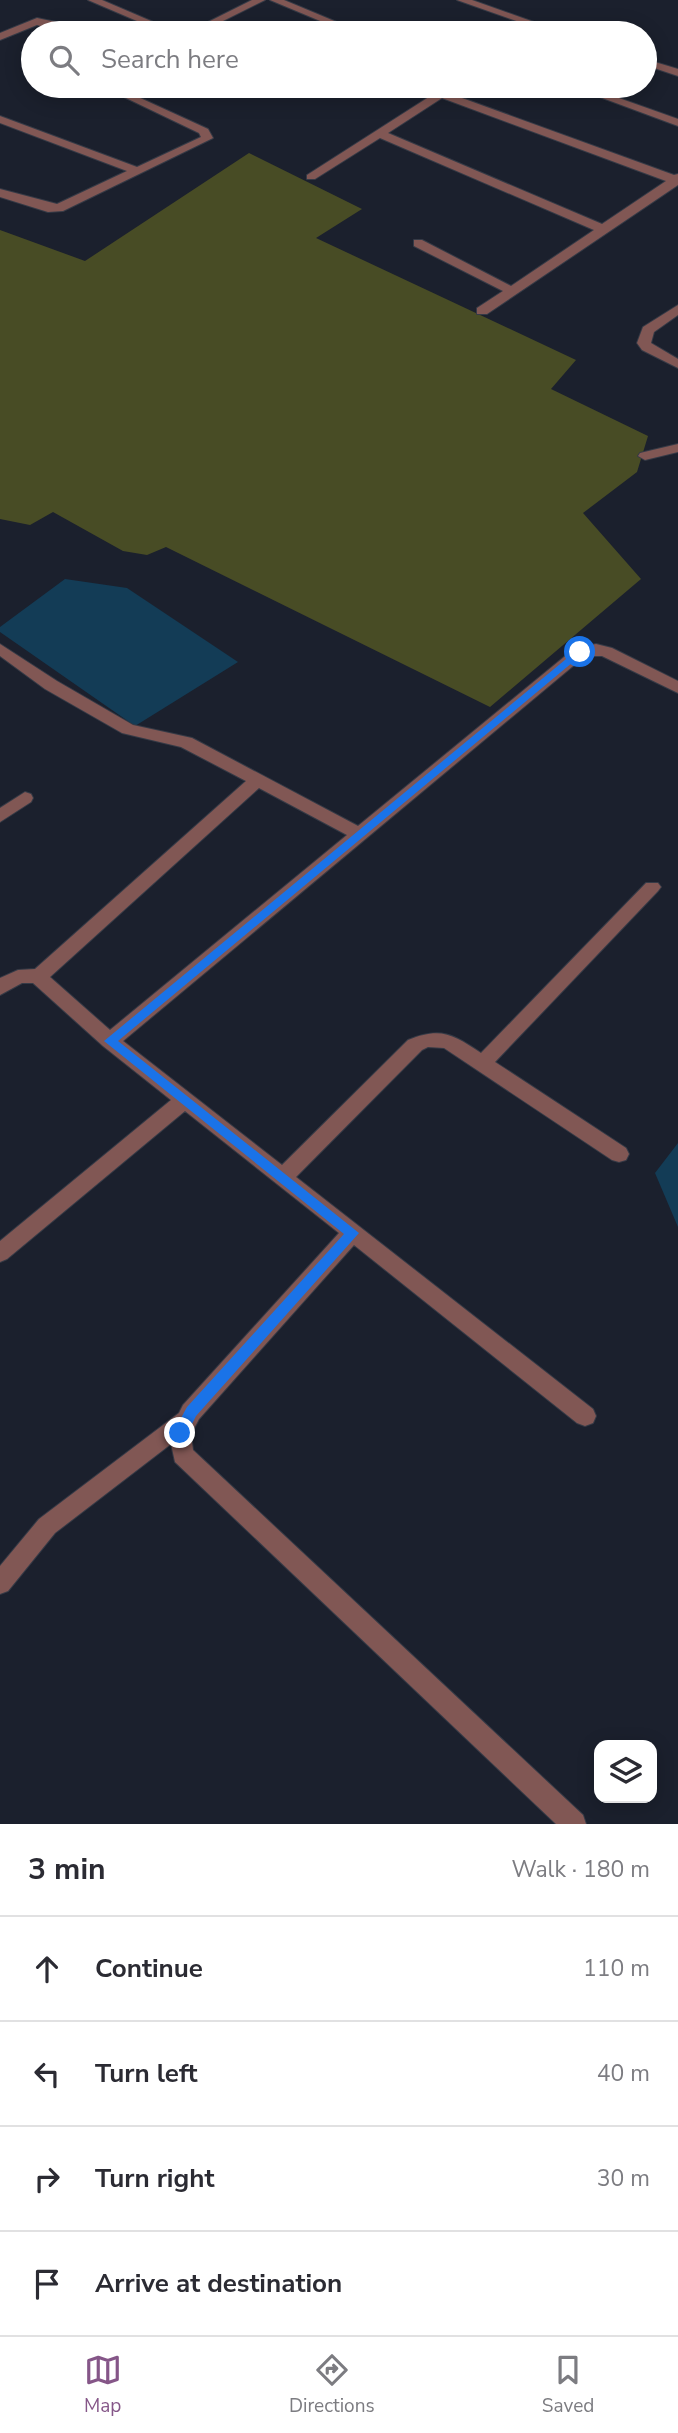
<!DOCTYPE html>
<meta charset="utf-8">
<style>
:root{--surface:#fff;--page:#f7f7f7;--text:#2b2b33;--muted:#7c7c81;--line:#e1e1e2;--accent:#855688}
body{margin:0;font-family:"Nunito Sans",sans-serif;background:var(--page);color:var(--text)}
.controls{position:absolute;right:21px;bottom:21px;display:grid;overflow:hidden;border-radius:14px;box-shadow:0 4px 18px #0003}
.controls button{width:63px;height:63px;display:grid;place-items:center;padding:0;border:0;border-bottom:2px solid var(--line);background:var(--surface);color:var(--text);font:35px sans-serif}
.stop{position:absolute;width:21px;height:21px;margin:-16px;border:5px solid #1a73e8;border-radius:50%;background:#fff}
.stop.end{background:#1a73e8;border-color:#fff;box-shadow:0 2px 7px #0008}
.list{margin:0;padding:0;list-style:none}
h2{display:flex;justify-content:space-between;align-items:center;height:91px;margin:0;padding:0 28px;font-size:30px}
h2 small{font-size:23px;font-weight:400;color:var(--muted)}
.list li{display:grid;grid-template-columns:46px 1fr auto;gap:21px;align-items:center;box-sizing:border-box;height:105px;padding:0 28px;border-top:2px solid var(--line)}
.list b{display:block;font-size:26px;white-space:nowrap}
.list em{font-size:23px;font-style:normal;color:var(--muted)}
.icon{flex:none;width:38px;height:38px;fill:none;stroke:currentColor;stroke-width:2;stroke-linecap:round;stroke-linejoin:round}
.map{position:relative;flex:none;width:678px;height:1824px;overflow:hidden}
.search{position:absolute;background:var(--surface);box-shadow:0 4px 18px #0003;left:21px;right:21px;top:21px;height:77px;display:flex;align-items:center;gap:18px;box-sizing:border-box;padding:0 24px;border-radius:38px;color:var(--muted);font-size:26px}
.sheet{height:511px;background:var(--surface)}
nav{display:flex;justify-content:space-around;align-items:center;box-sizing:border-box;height:98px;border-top:2px solid var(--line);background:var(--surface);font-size:19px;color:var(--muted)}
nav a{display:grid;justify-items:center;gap:4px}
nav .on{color:var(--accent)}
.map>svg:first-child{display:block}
.green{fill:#484c25}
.water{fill:#133c56}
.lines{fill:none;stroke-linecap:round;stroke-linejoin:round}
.minor-casing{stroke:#353a46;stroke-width:2}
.minor{fill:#815754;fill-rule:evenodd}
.route{fill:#1a73e8}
</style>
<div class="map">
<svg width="678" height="1824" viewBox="0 0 678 1824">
<rect width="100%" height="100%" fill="#1b202d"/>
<path class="green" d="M249 153 362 209 316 238 576 360 551 389 648 436 637 472 583 513 641 579 490 707 166 547 147 555 123 551 53 512 30 525 0 519V230L85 261Z"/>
<path class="water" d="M65 579 127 588 238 662 135 726 0 632V627Z
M678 1143V1227L655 1173Z"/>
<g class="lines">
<defs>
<path id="minor" d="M88 0H102L179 33H165Z
M252 0H265L199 33H186Z
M270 0H284L363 33H349Z
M457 0H472L565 33H550Z
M37 18 56 22 81 33H67L37 25 0 40V33Z
M645 59 678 69V76L645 65Z
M101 86H114L208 129 213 138 63 211 48 212 0 197V189L57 204 127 171 0 123V116L137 167 201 137 199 133Z
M414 86H429L674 175 678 174V185L487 314H477V308L503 291 414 246V240H422L511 286 594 230 380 138 315 179H307V175L432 95ZM442 98 666 181 602 224 388 133Z
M570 86H585L678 119V126Z
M678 305V315L654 332 651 343 678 359V368L642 350 637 343 643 327Z
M678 444V452L645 460 638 456 640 453Z
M0 644 57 681 133 725 192 738 358 826 575 648 596 644 612 648 678 681V693L602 656H585L123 1041 282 1165 408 1040C441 1026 454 1035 481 1053L646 883H658L661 887 658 891 495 1062 626 1148 629 1154 626 1160 619 1162 612 1160 444 1048 428 1047 422 1050 296 1177 593 1409 596 1416 593 1423 585 1426 577 1423 354 1245 199 1419 191 1434 193 1450 583 1815 586 1824H556L175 1462 171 1444 55 1533 8 1591 0 1594V1566L39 1519 179 1413 183 1405 339 1233 185 1111 7 1259 0 1262V1241L171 1100 103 1046 33 983H22L0 995V978L18 970 35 969 246 781 181 747 122 733 45 689 0 656ZM259 788 347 835 110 1030 50 977Z
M25 792 31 794 33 798 31 802 0 822V808Z"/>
</defs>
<use href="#minor" class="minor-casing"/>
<use href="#minor" class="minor"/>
</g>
<path class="route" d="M577 650 585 652 118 1041 359 1233 196 1416 185 1438H175L173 1433 187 1407 344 1234 104 1041Z"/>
</svg>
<div class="controls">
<button><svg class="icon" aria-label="layers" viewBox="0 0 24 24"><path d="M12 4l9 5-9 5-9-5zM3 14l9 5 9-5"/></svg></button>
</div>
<div class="stop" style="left:580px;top:652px"></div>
<div class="stop end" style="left:180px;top:1433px"></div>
<div class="search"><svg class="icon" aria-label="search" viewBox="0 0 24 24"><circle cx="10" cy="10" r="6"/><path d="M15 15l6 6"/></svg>Search here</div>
</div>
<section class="sheet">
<h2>3 min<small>Walk · 180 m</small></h2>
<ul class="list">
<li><svg class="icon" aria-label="ahead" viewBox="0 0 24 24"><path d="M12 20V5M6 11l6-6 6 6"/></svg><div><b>Continue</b></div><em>110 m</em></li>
<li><svg class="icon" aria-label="left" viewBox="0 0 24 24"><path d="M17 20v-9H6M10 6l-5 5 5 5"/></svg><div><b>Turn left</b></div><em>40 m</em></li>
<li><svg class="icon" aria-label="right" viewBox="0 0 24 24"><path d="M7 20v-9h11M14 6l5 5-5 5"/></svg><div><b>Turn right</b></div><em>30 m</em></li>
<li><svg class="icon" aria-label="arrive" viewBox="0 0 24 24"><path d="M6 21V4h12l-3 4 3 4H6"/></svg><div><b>Arrive at destination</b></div></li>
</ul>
</section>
<nav>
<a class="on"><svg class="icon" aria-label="map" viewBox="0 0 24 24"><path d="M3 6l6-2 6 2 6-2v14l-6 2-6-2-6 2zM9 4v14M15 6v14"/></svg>Map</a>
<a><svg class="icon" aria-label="directions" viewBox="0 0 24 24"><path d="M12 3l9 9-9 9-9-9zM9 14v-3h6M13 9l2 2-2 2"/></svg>Directions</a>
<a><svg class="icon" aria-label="saved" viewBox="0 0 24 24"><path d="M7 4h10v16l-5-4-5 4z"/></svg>Saved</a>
</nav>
